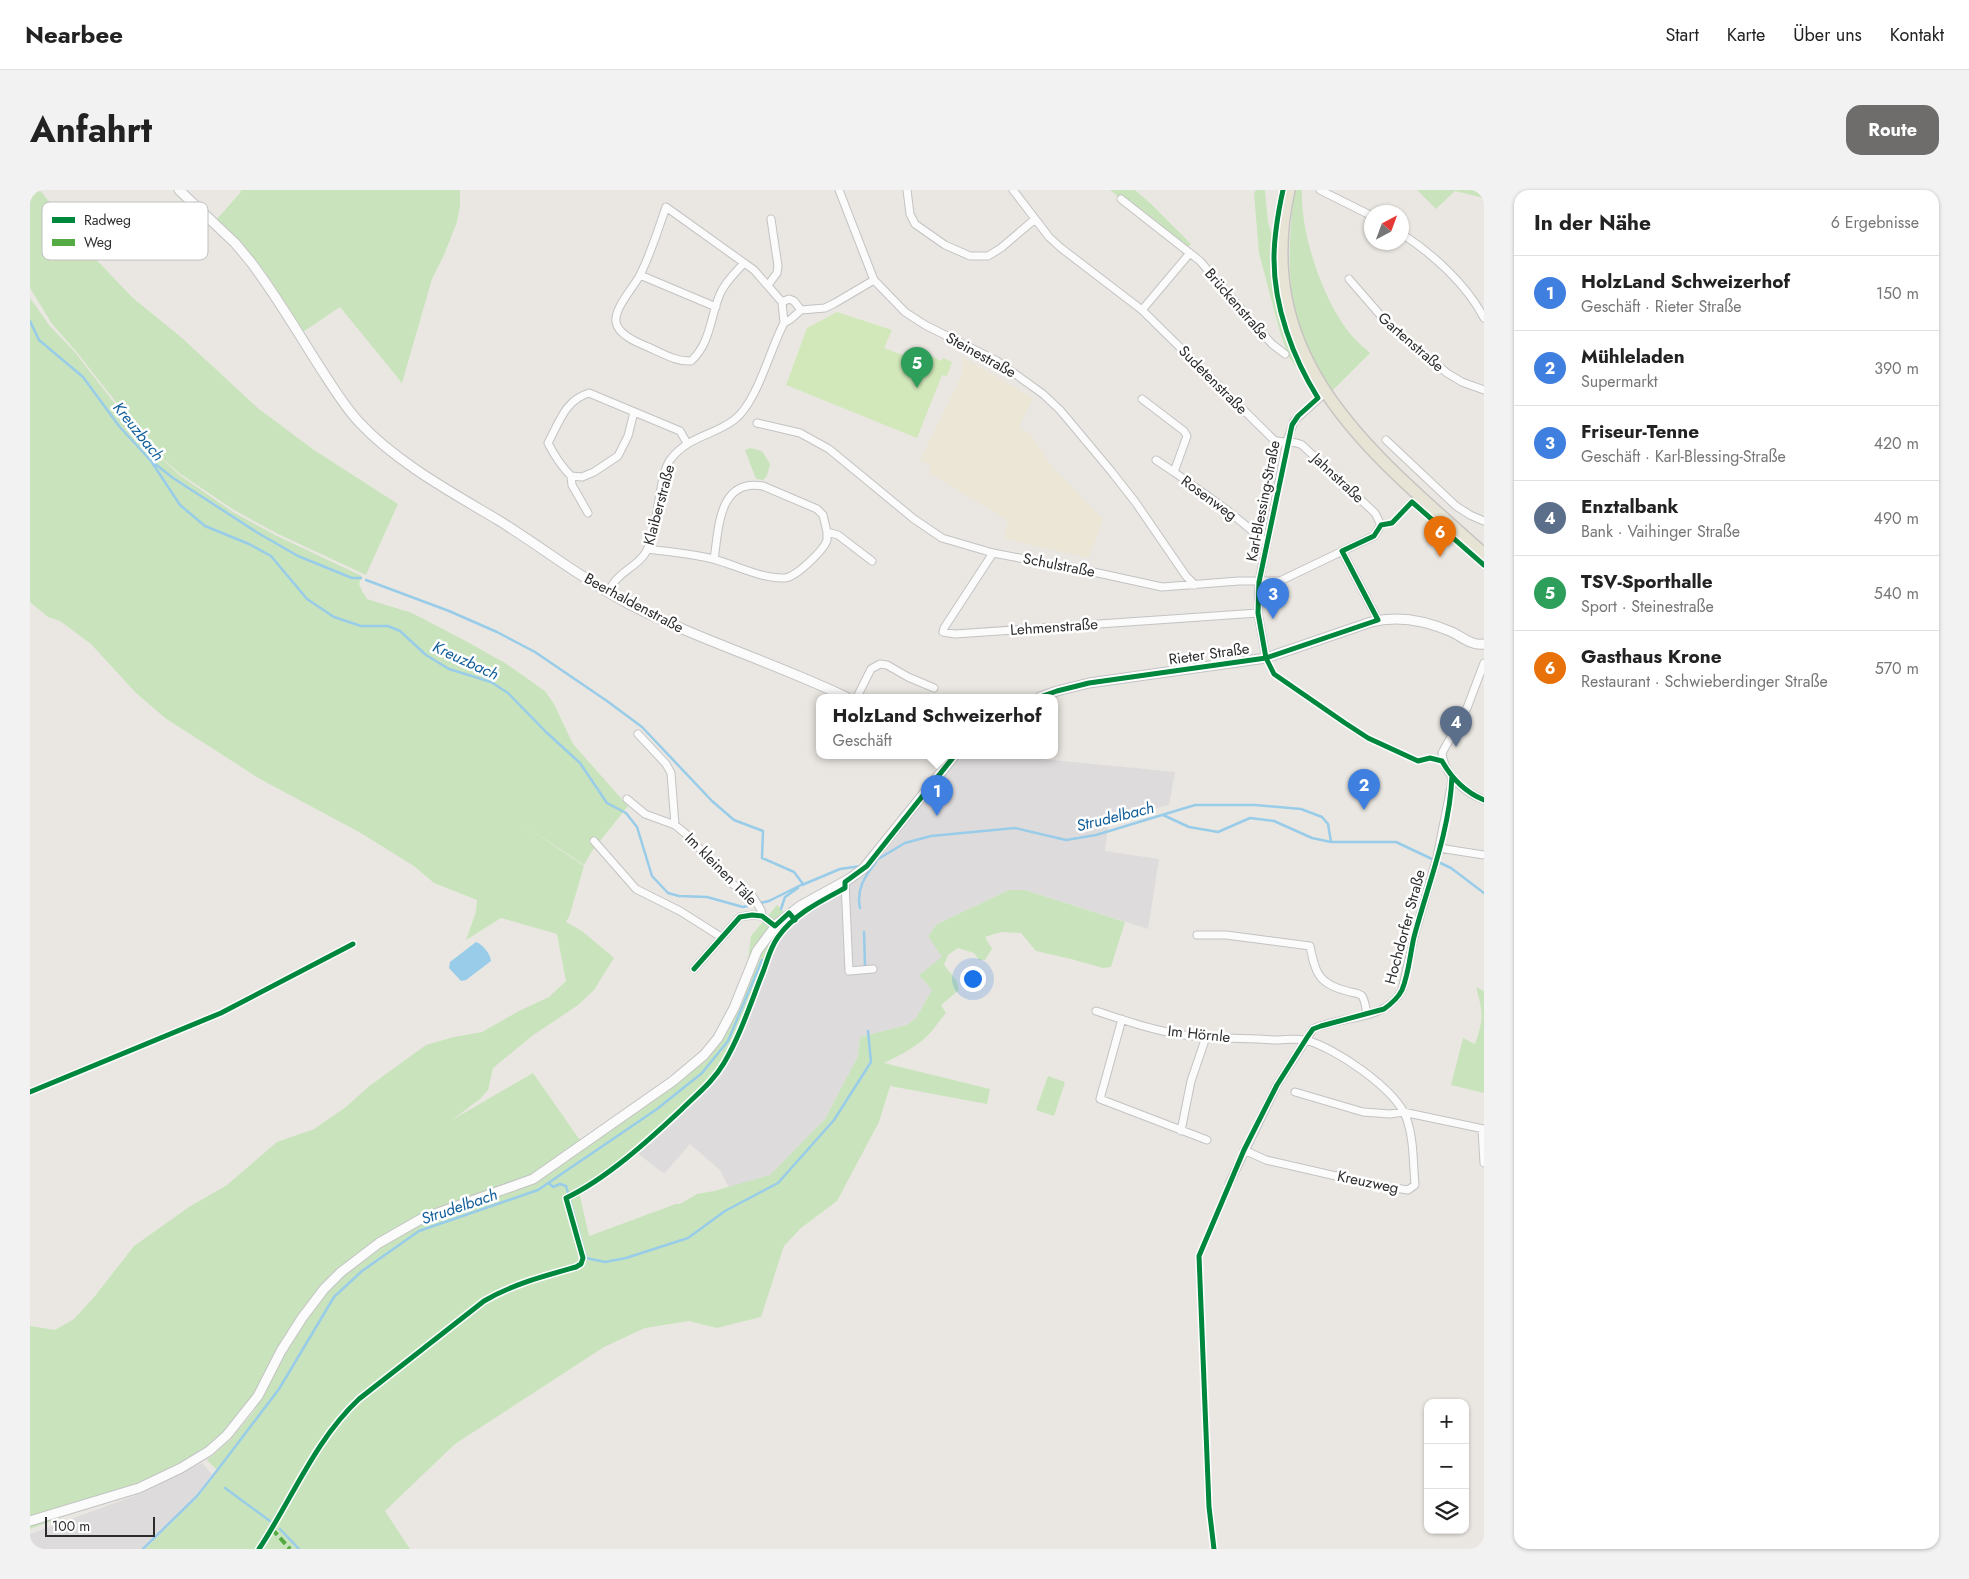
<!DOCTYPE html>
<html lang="de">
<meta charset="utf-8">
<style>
:root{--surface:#fff;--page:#f2f2f2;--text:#222;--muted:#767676;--line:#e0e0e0;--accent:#6e6d6c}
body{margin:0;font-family:Jost,sans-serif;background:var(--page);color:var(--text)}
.controls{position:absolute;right:15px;bottom:15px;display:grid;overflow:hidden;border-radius:10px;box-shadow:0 1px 4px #0004}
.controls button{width:45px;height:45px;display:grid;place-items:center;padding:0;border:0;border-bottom:1px solid var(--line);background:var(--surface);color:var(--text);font:25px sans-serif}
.compass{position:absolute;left:1334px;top:15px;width:45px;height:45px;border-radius:50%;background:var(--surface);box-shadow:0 1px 4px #0004;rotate:41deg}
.scale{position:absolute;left:15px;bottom:12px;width:110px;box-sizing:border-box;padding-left:5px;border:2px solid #2c2c2c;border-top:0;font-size:14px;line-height:18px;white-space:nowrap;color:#2c2c2c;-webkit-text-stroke:4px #fff;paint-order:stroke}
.you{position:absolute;left:942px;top:788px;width:18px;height:18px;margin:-12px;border:4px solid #fff;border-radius:50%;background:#1a73e8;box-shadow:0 0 0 8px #1a73e833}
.badge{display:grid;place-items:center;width:32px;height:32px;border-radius:50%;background:var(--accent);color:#fff;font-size:16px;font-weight:700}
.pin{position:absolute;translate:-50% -41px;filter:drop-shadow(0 1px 2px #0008)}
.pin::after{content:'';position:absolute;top:26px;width:18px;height:15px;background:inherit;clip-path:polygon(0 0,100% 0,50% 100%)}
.popup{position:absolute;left:786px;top:504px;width:242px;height:65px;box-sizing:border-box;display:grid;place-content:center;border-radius:10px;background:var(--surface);filter:drop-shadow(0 1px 4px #0005);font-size:16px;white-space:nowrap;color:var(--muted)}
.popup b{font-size:19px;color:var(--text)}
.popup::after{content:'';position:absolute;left:50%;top:100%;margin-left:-10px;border:10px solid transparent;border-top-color:var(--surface)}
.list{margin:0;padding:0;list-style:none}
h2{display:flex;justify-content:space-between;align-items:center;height:65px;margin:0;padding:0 20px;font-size:21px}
h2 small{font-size:16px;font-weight:400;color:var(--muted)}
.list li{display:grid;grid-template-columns:32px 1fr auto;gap:15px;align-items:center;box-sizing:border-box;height:75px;padding:0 20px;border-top:1px solid var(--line)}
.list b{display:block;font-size:19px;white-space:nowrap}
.list p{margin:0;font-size:16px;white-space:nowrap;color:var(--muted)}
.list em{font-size:16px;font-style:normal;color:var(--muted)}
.icon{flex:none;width:28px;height:28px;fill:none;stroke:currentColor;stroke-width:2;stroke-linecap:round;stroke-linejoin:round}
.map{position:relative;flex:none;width:1454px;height:1359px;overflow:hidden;border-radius:15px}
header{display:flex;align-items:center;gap:30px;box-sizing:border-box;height:70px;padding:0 25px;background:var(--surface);border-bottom:1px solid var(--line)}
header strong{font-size:24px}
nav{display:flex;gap:28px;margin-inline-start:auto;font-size:18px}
.intro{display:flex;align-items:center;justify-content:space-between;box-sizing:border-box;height:120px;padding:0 30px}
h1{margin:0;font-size:35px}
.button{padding:12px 22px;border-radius:15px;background:var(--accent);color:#fff;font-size:18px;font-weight:700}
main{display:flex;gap:30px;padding:0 30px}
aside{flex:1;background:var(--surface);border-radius:15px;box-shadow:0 1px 4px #0004}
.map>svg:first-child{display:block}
.industrial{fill:#dedbdd}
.education{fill:#ece6d7}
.green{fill:#c9e4bc}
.pitch{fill:#d2e8ba}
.water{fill:#98cce8}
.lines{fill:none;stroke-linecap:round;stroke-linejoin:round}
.stream{stroke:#98cce8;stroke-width:2.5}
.minor-casing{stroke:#c3c3c3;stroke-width:9}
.tertiary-casing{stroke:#c3c3c3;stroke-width:11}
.primary-casing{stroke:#c6c4c2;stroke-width:14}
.minor{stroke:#fcfbfb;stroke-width:7}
.tertiary{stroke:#fcfbfb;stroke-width:9}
.primary{stroke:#e7e4d5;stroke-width:11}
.quiet{stroke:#54ab44;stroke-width:4;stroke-dasharray:8 4;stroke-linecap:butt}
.cycleway-casing{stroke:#fff;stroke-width:8}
.cycleway{stroke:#00873e;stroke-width:5}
.labels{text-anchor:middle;stroke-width:5;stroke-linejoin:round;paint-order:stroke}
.street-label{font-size:15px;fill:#2c2c2c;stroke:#fff}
.water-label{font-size:16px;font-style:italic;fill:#115e9a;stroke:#fff}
.key{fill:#fff;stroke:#c0c0c0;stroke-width:1}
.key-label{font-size:14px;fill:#2c2c2c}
</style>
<header>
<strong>Nearbee</strong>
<nav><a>Start</a><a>Karte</a><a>Über uns</a><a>Kontakt</a></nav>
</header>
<div class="intro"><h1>Anfahrt</h1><a class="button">Route</a></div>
<main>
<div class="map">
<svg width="1454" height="1359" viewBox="0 0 1454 1359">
<rect width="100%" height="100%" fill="#eae7e2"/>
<path class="industrial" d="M928 565H972L1145 582 1139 615 1079 631 1075 661 1129 669 1118 739 995 700H979L907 734 912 767 902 800 886 828 877 835 830 847 828 866 795 929 740 986 699 998 690 980 660 954 635 983 630 981 605 961 679 895 690 881 707 849 737 772 740 759 748 747 759 736 775 724 817 702V694Z
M172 1273 182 1284 166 1305 112 1359H0V1344L112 1303Z"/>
<path class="education" d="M932 167 1003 208 989 236 1001 245 1020 274 1073 329 1059 368 975 349 977 330 899 283 901 277 890 270 932 185Z"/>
<path class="green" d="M0 0H10L56 59 103 108 152 148 229 219 284 260 368 314 336 385 248 344 204 320 149 283 132 268 114 248 45 160 22 134 0 98Z
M210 0H430V15L427 32 414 65 402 89 372 193 310 117 270 144 185 31 211 2Z
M1080 0H1105L1120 13 1161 54 1157 58Z
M1226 0H1235L1238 33 1243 48 1244 82 1251 122 1269 175 1266 177 1258 165 1250 142 1229 63 1224 3Z
M1265 0H1272C1270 44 1294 114 1323 147 1328 153 1335 158 1340 163L1301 202C1294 190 1286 178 1280 166 1255 114 1257 55 1265 0Z
M1387 0H1454V8L1425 1 1406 19Z
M0 108 20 136 44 161 113 250 148 284 203 322 247 346 332 386 329 394 332 401 337 409 382 423 434 450 475 473 515 501 524 514 543 554 598 616 562 661 554 675 491 633 554 676 539 727 536 732 552 741 584 768 564 800 548 815 502 846 463 878 458 900 450 909 422 930 503 883 552 953 512 981 390 1027 292 1098 227 1205 192 1251 109 1298 0 1339V1136L25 1140 44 1129 65 1106 104 1056 159 1017 197 995 247 952 284 939 316 917 338 897 396 855 424 847 452 842 489 821 519 807 536 791 527 744 471 728 436 750 446 722 447 710 404 693 384 676 329 642 230 589 135 528 105 502 61 454 30 431 18 427 0 412Z
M721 258 732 261 740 274 737 286 733 290 726 289 715 260Z
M812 697 813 702C785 715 756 731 740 759L703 855 689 880 678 894 633 937 592 971 536 1008 553 1068 551 1073 546 1077C506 1087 473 1097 438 1121 422 1134 405 1149 388 1162 350 1191 302 1221 284 1267L306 1234 329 1210 439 1122 476 1099 550 1076 553 1068 537 1009 549 1002 559 1046 646 1014H650L667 1004 684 1001 740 985 795 929 828 866 830 847 877 835 886 828 902 800 889 785 912 767 898 746 907 734 979 700H995L1095 732 1081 777 1073 778 1041 769 1006 761 991 743 971 742 955 747 962 759 955 770H949L944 763 928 758 918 765 914 775 927 791 929 800 911 815 916 823C909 831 903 841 895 848 884 858 867 867 854 873L960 899 957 914 860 896 849 932 807 1011 771 1038 754 1056 731 1127 687 1138 659 1131 615 1138 574 1157 425 1254 355 1321 380 1359H115L168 1307 188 1281 177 1270 200 1250 224 1221 254 1161 275 1129 303 1094 351 1055 392 1032 496 996 676 867 716 785 721 746 747 715 761 729 785 711Z
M1446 797 1454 801V903L1421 895 1433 848 1445 854C1454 828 1453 823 1446 797Z
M1018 886 1035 892 1024 926 1006 920Z"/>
<path class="pitch" d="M807 122 862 140 854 158 878 167 880 164 896 170 899 165 911 171 913 168 922 172 917 186 912 185 887 248 756 195 777 138Z"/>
<path class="water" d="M446 752C453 755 460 763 461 771L436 790 431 791 419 778 420 772Z"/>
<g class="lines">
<path class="stream" d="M0 131 9 150 53 187 89 236 121 271 150 315 175 336 219 354 241 366 277 409 304 427 331 436H358L370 441 396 465 419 479 461 492 478 503 516 542 550 573 577 613 596 623 607 637 622 686 638 703 649 706 677 707 713 717 739 711 773 694 764 682 732 668 733 641 704 630 682 611 612 537 577 511 505 462 467 442 419 421 336 390
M124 273 143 288 228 343 268 366 322 388H331
M1133 625 1159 637 1188 642 1220 628 1244 631 1282 648 1301 652H1366L1421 678 1454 703
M843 672 875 653 901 646 985 638 1036 650 1066 645 1165 615H1225L1271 619 1292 627 1298 634 1301 652
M772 695 810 679 831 676
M830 718C826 699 835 686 846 672
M751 719 755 707 768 698
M834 742 835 775
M519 993 523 997 530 994 536 996 556 1068 575 1072 596 1068 658 1048 695 1021 748 993 804 930 841 872 838 841
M195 1298 240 1331
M250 1339 269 1359
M113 1359 167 1306 189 1278 249 1199 304 1107 332 1081 389 1041 508 1000 627 919 672 883 698 851 732 770"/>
<defs>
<path id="minor" d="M809 0 844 90 875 122 895 135 967 171 1013 204 1030 220 1081 281 1106 313 1156 386 1165 395
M877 0 880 24 885 34 915 55 940 66H958L971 58 1005 29
M1290 0 1342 26
M1091 9 1170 71 1225 135 1242 154 1255 164
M1372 44C1403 64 1437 95 1454 128
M714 73C705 83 695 92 690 104 680 127 681 153 661 171 646 172 632 163 618 157 608 153 588 145 586 132 584 118 604 97 610 85 621 63 628 40 636 17L724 80 752 112 754 133
M610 85 686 117
M1319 89 1358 134 1417 183 1432 192 1454 200
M738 95 747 83 748 76 741 29
M752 112 759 109 764 111 771 120
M1112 120 1160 63
M1112 209 1154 241 1157 246 1144 282 1197 320 1237 353
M604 222 598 246 588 266 564 282 552 287 541 286C531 276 524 265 518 253 529 233 535 210 559 203L650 241 657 253
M727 233 770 243 799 259 884 329 912 348 963 363 1068 383 1132 397 1209 391H1250L1344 346 1351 335 1345 323 1272 255C1262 250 1254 254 1244 250L1112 120 1031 58 1019 47 983 0
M1356 250 1426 316 1440 325 1454 331
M1126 270 1144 282
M541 286 542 295 558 323
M618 359C640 362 662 364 683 369 706 375 731 389 755 388 766 387 794 360 797 350 797 349 797 343 797 342L808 345 842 371
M1312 361 1348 430
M963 363 914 438 913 442 925 444 1228 423
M684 369C689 339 688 288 733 296L787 319 793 325 797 342
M578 402C581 397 584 391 589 387 598 378 613 371 618 358 628 336 629 285 640 270 658 246 683 246 704 230 727 213 740 159 754 133L761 129 771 120 795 118 805 113 844 90
M1236 468 1228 423 1229 392 1257 251 1264 231 1295 203
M1454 473 1437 518 1412 563C1414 585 1434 602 1454 610
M827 507 841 479 850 474 857 475 878 487 904 498
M608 544 636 574 641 583 645 635
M597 609 615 624 645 635 656 644 701 693 723 707 731 720 732 726
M564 651 606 699 650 721 691 747
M1409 658 1454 665
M815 692 819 781 843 779
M1167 745H1196L1280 756C1285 782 1288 794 1317 801 1321 803 1328 802 1332 806 1335 810 1336 819 1337 824
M664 779 710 727 722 725 732 726 745 736
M1066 821C1094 830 1124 841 1154 845 1184 849 1215 848 1245 850 1254 850 1266 848 1275 850 1305 857 1365 899 1376 927 1384 948 1383 973 1385 995L1378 1000 1345 995 1236 970 1214 960
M1092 829 1070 909 1177 950
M1265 902 1333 922 1360 924 1373 922 1454 939
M1452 939 1454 973
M1151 941 1161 891 1176 847
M1199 994 1247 895 1283 839C1312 825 1355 832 1372 800L1384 747 1407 667 1421 597 1422 586"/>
<path id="tertiary" d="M149 0 205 53 220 71C247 106 269 145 293 182 304 199 315 217 329 232 366 272 421 302 468 330 512 357 553 390 599 414 669 450 745 473 816 507
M1010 507 1027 501 1059 493 1236 468 1341 432C1368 425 1397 431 1422 442 1432 447 1442 456 1454 454
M0 1331 109 1298 151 1278 179 1261 197 1245 228 1206 251 1161 272 1128 294 1099 311 1082 349 1053 391 1029 503 989 643 891 674 865 688 848 704 818 727 761 748 733 770 716 819 689 833 679 925 565"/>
<path id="primary" d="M1259 0C1221 172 1341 262 1454 364"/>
</defs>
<use href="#minor" class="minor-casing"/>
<use href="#tertiary" class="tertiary-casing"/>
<use href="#primary" class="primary-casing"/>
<use href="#minor" class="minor"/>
<use href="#tertiary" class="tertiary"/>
<use href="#primary" class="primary"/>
<path class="quiet" d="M242 1339 260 1359"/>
<defs>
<path id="cycleway" d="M1253 0C1248 23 1244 46 1244 69 1244 117 1263 168 1288 208L1268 226 1262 235 1229 392 1228 423 1236 468 1244 484 1315 533 1338 548 1388 571 1400 568 1412 571C1422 589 1435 602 1454 610
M1010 507 1027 501 1059 493 1236 468 1348 430 1312 361 1344 346 1351 335 1362 333 1382 312 1454 375
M664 779 710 727 722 725 732 726 745 736 759 723 765 730
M0 902 191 823 323 754
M229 1359C262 1309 285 1250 329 1209L454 1111C483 1094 514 1086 546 1077L551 1074 553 1068 536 1008C576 989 618 951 651 920 666 905 683 892 694 873 711 844 721 812 733 782 738 769 740 758 748 747 764 724 791 711 815 698V692L837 676 925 565
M1184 1359 1179 1317 1169 1066 1214 960 1247 895 1278 846 1283 839 1291 836 1354 819C1361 814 1368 808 1372 800 1379 783 1380 764 1384 747 1398 694 1420 641 1422 586"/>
</defs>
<use href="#cycleway" class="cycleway-casing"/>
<use href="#cycleway" class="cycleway"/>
</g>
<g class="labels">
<g class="street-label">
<text transform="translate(1207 114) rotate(49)" y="5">Brückenstraße</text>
<text transform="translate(1381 152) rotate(41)" y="5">Gartenstraße</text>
<text transform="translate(951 165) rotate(29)" y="5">Steinestraße</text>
<text transform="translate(1183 190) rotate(45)" y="5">Sudetenstraße</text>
<text transform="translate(1308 288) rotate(43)" y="5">Jahnstraße</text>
<text transform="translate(1179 308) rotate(36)" y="5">Rosenweg</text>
<text transform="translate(1233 311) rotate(-79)" y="5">Karl-Blessing-Straße</text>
<text transform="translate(629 315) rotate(-75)" y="5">Klaiberstraße</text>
<text transform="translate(1029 375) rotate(11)" y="5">Schulstraße</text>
<text transform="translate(604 413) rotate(28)" y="5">Beerhaldenstraße</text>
<text transform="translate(1024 437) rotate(-4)" y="5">Lehmenstraße</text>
<text transform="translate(1179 464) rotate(-8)" y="5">Rieter Straße</text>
<text transform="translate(691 679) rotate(45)" y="5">Im kleinen Täle</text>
<text transform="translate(1375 737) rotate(-75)" y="5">Hochdorfer Straße</text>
<text transform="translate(1169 844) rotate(6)" y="5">Im Hörnle</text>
<text transform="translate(1338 992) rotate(12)" y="5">Kreuzweg</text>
</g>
<g class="water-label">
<text transform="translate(109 241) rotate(51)" y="6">Kreuzbach</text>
<text transform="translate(436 470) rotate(25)" y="6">Kreuzbach</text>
<text transform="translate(1085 626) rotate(-14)" y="6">Strudelbach</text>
<text transform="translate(429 1016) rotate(-19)" y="6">Strudelbach</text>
</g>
</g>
<rect x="12" y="12" width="166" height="58" rx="8" class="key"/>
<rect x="22" y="27" width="23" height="6" fill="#00873e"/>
<rect x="22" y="49" width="23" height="7" fill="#54ab44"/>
<g class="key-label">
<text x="54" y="35">Radweg</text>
<text x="54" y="57">Weg</text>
</g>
</svg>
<div class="controls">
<button>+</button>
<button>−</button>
<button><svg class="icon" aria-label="layers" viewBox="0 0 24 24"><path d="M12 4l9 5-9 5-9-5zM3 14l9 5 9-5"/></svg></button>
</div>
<svg class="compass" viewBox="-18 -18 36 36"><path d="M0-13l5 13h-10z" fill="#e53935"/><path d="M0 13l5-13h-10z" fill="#767676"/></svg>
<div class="scale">100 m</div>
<div class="you"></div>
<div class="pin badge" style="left:907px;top:626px;background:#3f7fe0">1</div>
<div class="popup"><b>HolzLand Schweizerhof</b>Geschäft</div>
<div class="pin badge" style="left:1334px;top:620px;background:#3f7fe0">2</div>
<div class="pin badge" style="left:1243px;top:429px;background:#3f7fe0">3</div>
<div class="pin badge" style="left:1426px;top:557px;background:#5c6f8a">4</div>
<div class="pin badge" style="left:887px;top:198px;background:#2e9e5b">5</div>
<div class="pin badge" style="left:1410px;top:367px;background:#e8710a">6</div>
</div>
<aside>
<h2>In der Nähe<small>6 Ergebnisse</small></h2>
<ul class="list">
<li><span class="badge" style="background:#3f7fe0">1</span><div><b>HolzLand Schweizerhof</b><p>Geschäft · Rieter Straße</p></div><em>150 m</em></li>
<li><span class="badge" style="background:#3f7fe0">2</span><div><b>Mühleladen</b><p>Supermarkt</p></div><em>390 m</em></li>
<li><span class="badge" style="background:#3f7fe0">3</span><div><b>Friseur-Tenne</b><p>Geschäft · Karl-Blessing-Straße</p></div><em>420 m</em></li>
<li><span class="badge" style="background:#5c6f8a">4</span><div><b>Enztalbank</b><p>Bank · Vaihinger Straße</p></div><em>490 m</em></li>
<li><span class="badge" style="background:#2e9e5b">5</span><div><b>TSV-Sporthalle</b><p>Sport · Steinestraße</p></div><em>540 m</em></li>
<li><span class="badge" style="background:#e8710a">6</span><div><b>Gasthaus Krone</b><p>Restaurant · Schwieberdinger Straße</p></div><em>570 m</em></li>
</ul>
</aside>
</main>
